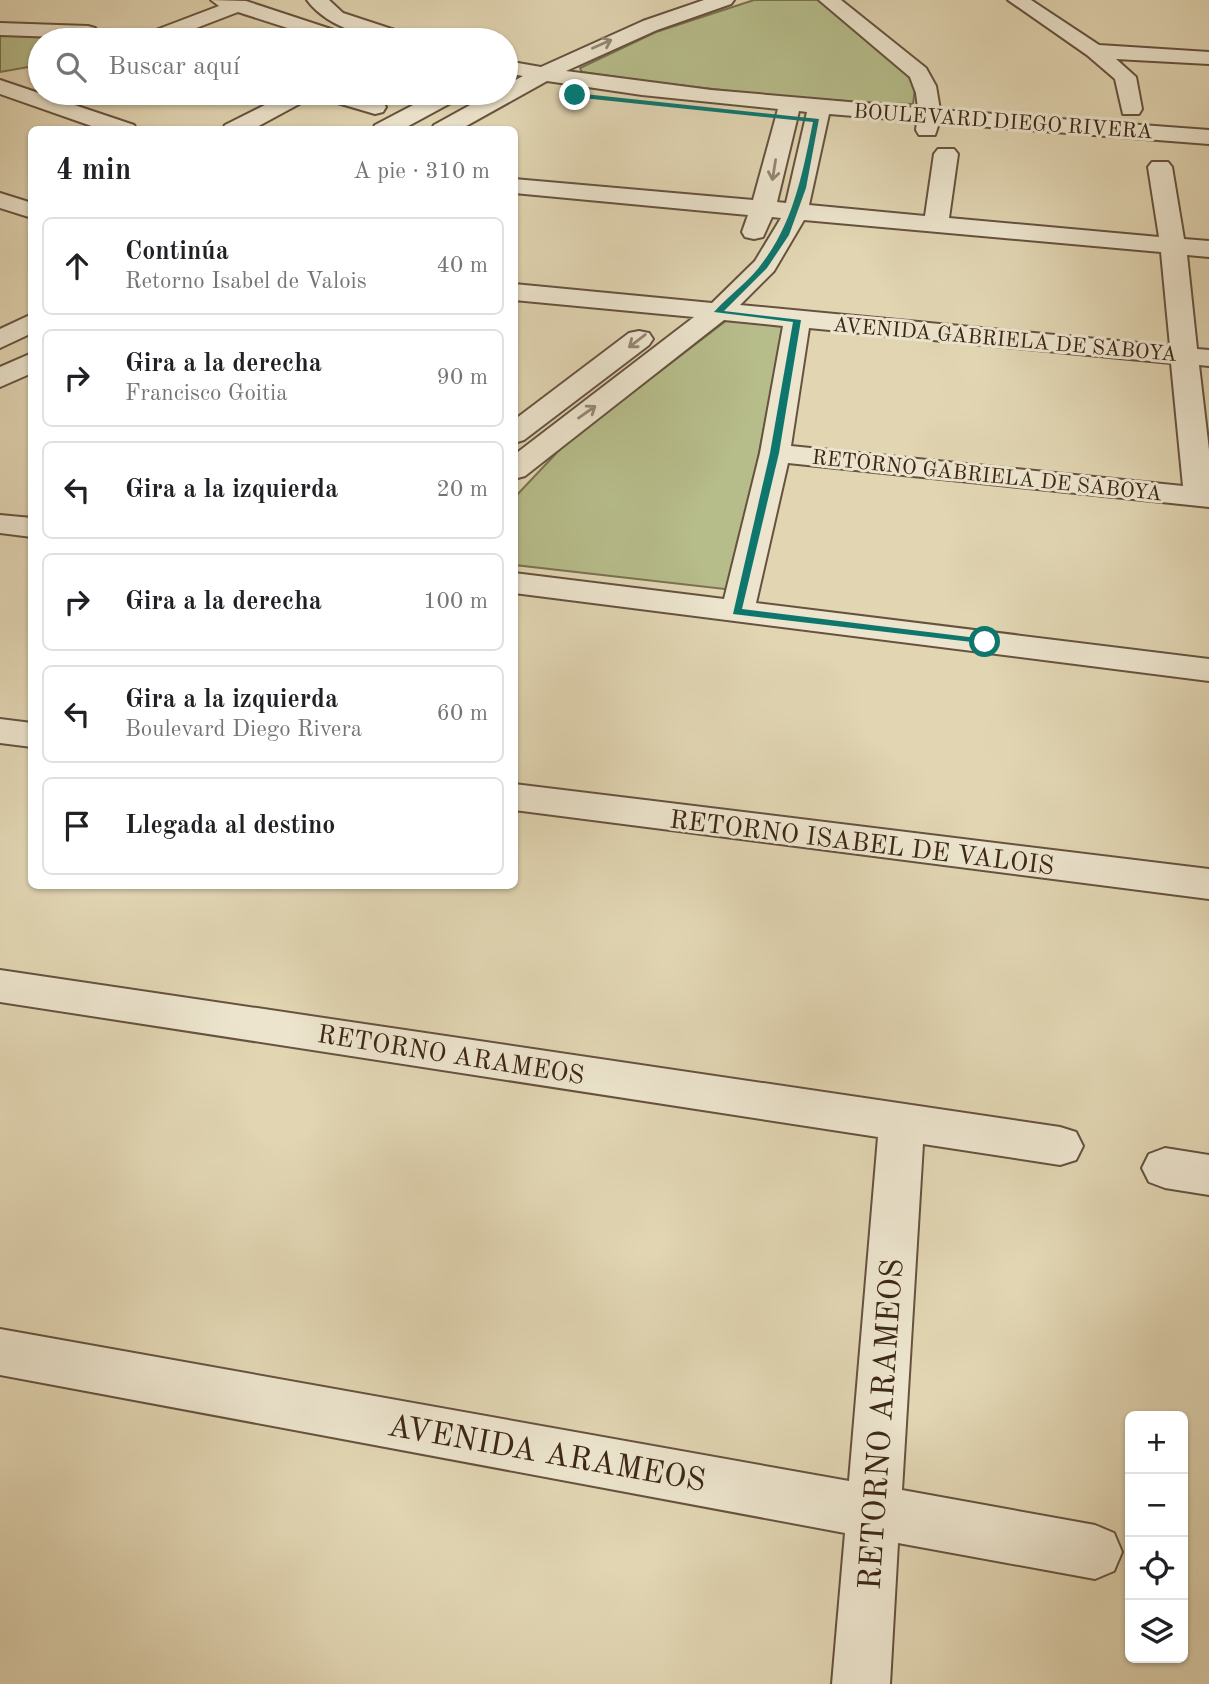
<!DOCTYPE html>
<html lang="es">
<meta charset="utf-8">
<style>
:root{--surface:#fff;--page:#f2f2f2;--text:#202124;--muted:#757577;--line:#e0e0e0}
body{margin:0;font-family:"Old Standard TT",serif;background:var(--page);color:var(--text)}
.controls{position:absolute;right:21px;bottom:21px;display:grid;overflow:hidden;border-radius:10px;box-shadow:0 2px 5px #0004}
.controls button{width:63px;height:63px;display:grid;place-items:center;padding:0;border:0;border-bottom:2px solid var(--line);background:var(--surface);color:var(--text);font:35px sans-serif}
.stop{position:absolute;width:21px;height:21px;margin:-16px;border:5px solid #0f766e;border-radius:50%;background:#fff}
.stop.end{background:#0f766e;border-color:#fff;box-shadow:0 2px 7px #0008}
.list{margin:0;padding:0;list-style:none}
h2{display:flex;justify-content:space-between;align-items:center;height:91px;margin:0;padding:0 28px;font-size:30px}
h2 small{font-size:23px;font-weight:400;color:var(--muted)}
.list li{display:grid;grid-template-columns:46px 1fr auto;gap:21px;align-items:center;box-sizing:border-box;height:98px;margin:0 14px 14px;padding:0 14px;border:2px solid var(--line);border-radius:10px}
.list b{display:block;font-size:26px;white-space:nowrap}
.list p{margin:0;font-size:23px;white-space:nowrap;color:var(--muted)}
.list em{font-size:23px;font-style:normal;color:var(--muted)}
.icon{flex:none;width:38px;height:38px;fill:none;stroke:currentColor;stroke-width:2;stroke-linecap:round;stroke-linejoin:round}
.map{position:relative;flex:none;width:1209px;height:1684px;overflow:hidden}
.search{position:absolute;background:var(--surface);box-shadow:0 2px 5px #0004;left:28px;top:28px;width:490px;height:77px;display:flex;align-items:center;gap:18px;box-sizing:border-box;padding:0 24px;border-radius:38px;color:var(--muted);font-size:26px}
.panel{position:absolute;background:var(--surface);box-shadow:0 2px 5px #0004;left:28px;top:126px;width:490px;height:763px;border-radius:10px}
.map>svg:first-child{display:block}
.green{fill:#b6bc8a;stroke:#7a7250;stroke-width:2}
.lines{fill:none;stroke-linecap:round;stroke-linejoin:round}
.minor-casing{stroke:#66523e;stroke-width:4}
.minor{fill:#ece4cd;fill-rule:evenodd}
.oneway{stroke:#948672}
.route{fill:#0f766e}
.labels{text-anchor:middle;stroke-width:6;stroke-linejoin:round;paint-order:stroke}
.far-street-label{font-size:21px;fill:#3d2717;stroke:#ece4cd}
.street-label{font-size:26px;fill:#3d2717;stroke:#ece4cd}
.near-street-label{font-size:32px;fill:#3d2717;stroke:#ece4cd}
</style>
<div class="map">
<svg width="1209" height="1684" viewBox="0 0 1209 1684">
<rect width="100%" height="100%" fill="#e1d5b2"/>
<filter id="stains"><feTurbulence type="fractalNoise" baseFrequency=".00286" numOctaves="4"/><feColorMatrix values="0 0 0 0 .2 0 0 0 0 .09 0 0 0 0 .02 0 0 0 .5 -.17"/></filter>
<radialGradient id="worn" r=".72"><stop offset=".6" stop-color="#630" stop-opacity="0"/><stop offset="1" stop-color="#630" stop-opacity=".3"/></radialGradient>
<path class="green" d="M754 0H825L916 80 913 104C803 101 691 88 582 72L580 68 656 32Z
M0 34 62 36 67 40H40V65L0 72Z
M731 317 784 322 733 590 515 565V497L564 445Z"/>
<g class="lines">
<defs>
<path id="minor" d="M211 0 246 1 352 36 355 40H325L238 12 165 40H137L140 36 219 6Z
M307 0H329L343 13 413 36 416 40C380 42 330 31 307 0Z
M704 0H734L731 4 657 30 566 71 711 90 918 108 916 93 910 77 819 0H841L926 68 936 86 940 110 1209 130V144L939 123 935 135H919L916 130 917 121 829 114 809 205 925 216 934 154 938 149H954L958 154 949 218 1159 237 1148 167 1152 162H1168L1172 167 1184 239 1209 241V257L1187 255 1197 349 1209 350V366L1199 365 1209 450V507L788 463 756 603 1209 659V681L514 593V573L724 599 760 453 783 326 724 320 525 476 514 479V455L694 317 514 300V284L712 303 755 261 781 218 772 217 763 237 754 239 745 237 742 232 748 215 514 193V179L753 200 778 109 642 95 547 81 459 130H431L434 125 492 93H506V85L523 76 506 73V61L541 67 643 21ZM799 111 807 112 786 203 777 202ZM804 220 1161 252 1170 346 740 305 774 271ZM809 328 1171 363 1183 486 791 446Z
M1008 0H1031L1099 45 1209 52V64L1116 59 1136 77 1142 109 1139 114H1123L1115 79 1087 55Z
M0 23 88 26 95 28 98 32 95 36 88 38 0 35Z
M0 80 134 125 137 130H103L0 94Z
M289 93H346L383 102 386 107 383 112 375 114 314 96 251 130H222L225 125Z
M436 93H463L460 98 401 130H372L375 125Z
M0 193 32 203V218L0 208Z
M32 314V333L0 348V329Z
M639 331 649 333 653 339 649 345 524 440 514 443V420L629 333Z
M32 353V373L0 387V367Z
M0 515 32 518V537L0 533Z
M0 719 32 723V747L0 743Z
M514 784 1209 869V899L514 810Z
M0 970 1060 1127 1076 1132 1083 1146 1076 1160 1060 1165 923 1144 902 1490 1095 1525 1114 1533 1122 1552 1114 1571 1095 1579 898 1543 890 1684H832L845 1533 0 1375V1329L849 1481 878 1137 0 1002Z
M1165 1148 1209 1155V1195L1165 1188 1149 1182 1142 1168 1149 1154Z"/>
</defs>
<use href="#minor" class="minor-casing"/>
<use href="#minor" class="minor"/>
</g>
<defs><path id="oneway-shaft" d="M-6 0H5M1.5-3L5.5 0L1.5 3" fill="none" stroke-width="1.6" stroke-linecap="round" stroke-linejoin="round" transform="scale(1.75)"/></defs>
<g class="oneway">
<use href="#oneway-shaft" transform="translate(602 44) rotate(-24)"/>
<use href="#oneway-shaft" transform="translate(774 170) rotate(99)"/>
<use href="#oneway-shaft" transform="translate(637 341) rotate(142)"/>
<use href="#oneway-shaft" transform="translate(587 412) rotate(-35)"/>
</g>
<path class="route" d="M575 93 819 119 806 188 789 235 767 268 724 311 801 320 779 453 742 609 985 639 990 642 989 644 733 614 770 453 793 322 714 312C729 295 750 281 763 262 794 221 803 171 813 122L573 97Z"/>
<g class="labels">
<g class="far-street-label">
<text transform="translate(1003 121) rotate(4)" y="7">BOULEVARD DIEGO RIVERA</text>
<text transform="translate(1005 339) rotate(5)" y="7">AVENIDA GABRIELA DE SABOYA</text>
<text transform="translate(987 475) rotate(6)" y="7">RETORNO GABRIELA DE SABOYA</text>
</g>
<g class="street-label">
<text transform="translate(862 842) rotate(7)" y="9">RETORNO ISABEL DE VALOIS</text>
<text transform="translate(451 1054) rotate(9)" y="9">RETORNO ARAMEOS</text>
</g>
<g class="near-street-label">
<text transform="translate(880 1424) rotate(-86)" y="11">RETORNO ARAMEOS</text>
<text transform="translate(547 1452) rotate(10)" y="11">AVENIDA ARAMEOS</text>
</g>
</g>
<rect width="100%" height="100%" filter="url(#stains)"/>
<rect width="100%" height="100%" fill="url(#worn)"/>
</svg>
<div class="controls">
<button>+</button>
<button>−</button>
<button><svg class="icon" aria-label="locate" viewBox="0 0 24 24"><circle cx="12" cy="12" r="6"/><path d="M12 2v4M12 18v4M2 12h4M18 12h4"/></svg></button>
<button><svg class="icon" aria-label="layers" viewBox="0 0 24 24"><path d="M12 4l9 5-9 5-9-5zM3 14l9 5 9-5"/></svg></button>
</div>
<div class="stop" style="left:985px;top:642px"></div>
<div class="stop end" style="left:575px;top:95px"></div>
<div class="search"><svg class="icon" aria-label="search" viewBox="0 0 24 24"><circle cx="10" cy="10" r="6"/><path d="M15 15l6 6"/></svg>Buscar aquí</div>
<section class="panel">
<h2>4 min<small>A pie · 310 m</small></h2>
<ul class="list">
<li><svg class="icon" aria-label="ahead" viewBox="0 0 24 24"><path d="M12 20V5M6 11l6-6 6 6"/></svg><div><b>Continúa</b><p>Retorno Isabel de Valois</p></div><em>40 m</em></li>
<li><svg class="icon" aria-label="right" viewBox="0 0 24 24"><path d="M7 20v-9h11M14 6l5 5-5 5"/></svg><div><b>Gira a la derecha</b><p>Francisco Goitia</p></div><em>90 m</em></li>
<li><svg class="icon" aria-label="left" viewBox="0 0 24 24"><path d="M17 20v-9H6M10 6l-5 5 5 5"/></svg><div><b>Gira a la izquierda</b></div><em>20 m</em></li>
<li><svg class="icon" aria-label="right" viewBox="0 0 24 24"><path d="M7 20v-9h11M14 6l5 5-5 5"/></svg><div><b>Gira a la derecha</b></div><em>100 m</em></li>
<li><svg class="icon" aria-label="left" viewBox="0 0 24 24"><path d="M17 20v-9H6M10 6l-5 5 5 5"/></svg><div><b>Gira a la izquierda</b><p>Boulevard Diego Rivera</p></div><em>60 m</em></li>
<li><svg class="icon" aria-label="arrive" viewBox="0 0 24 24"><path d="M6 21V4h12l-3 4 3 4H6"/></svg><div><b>Llegada al destino</b></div></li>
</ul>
</section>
</div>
